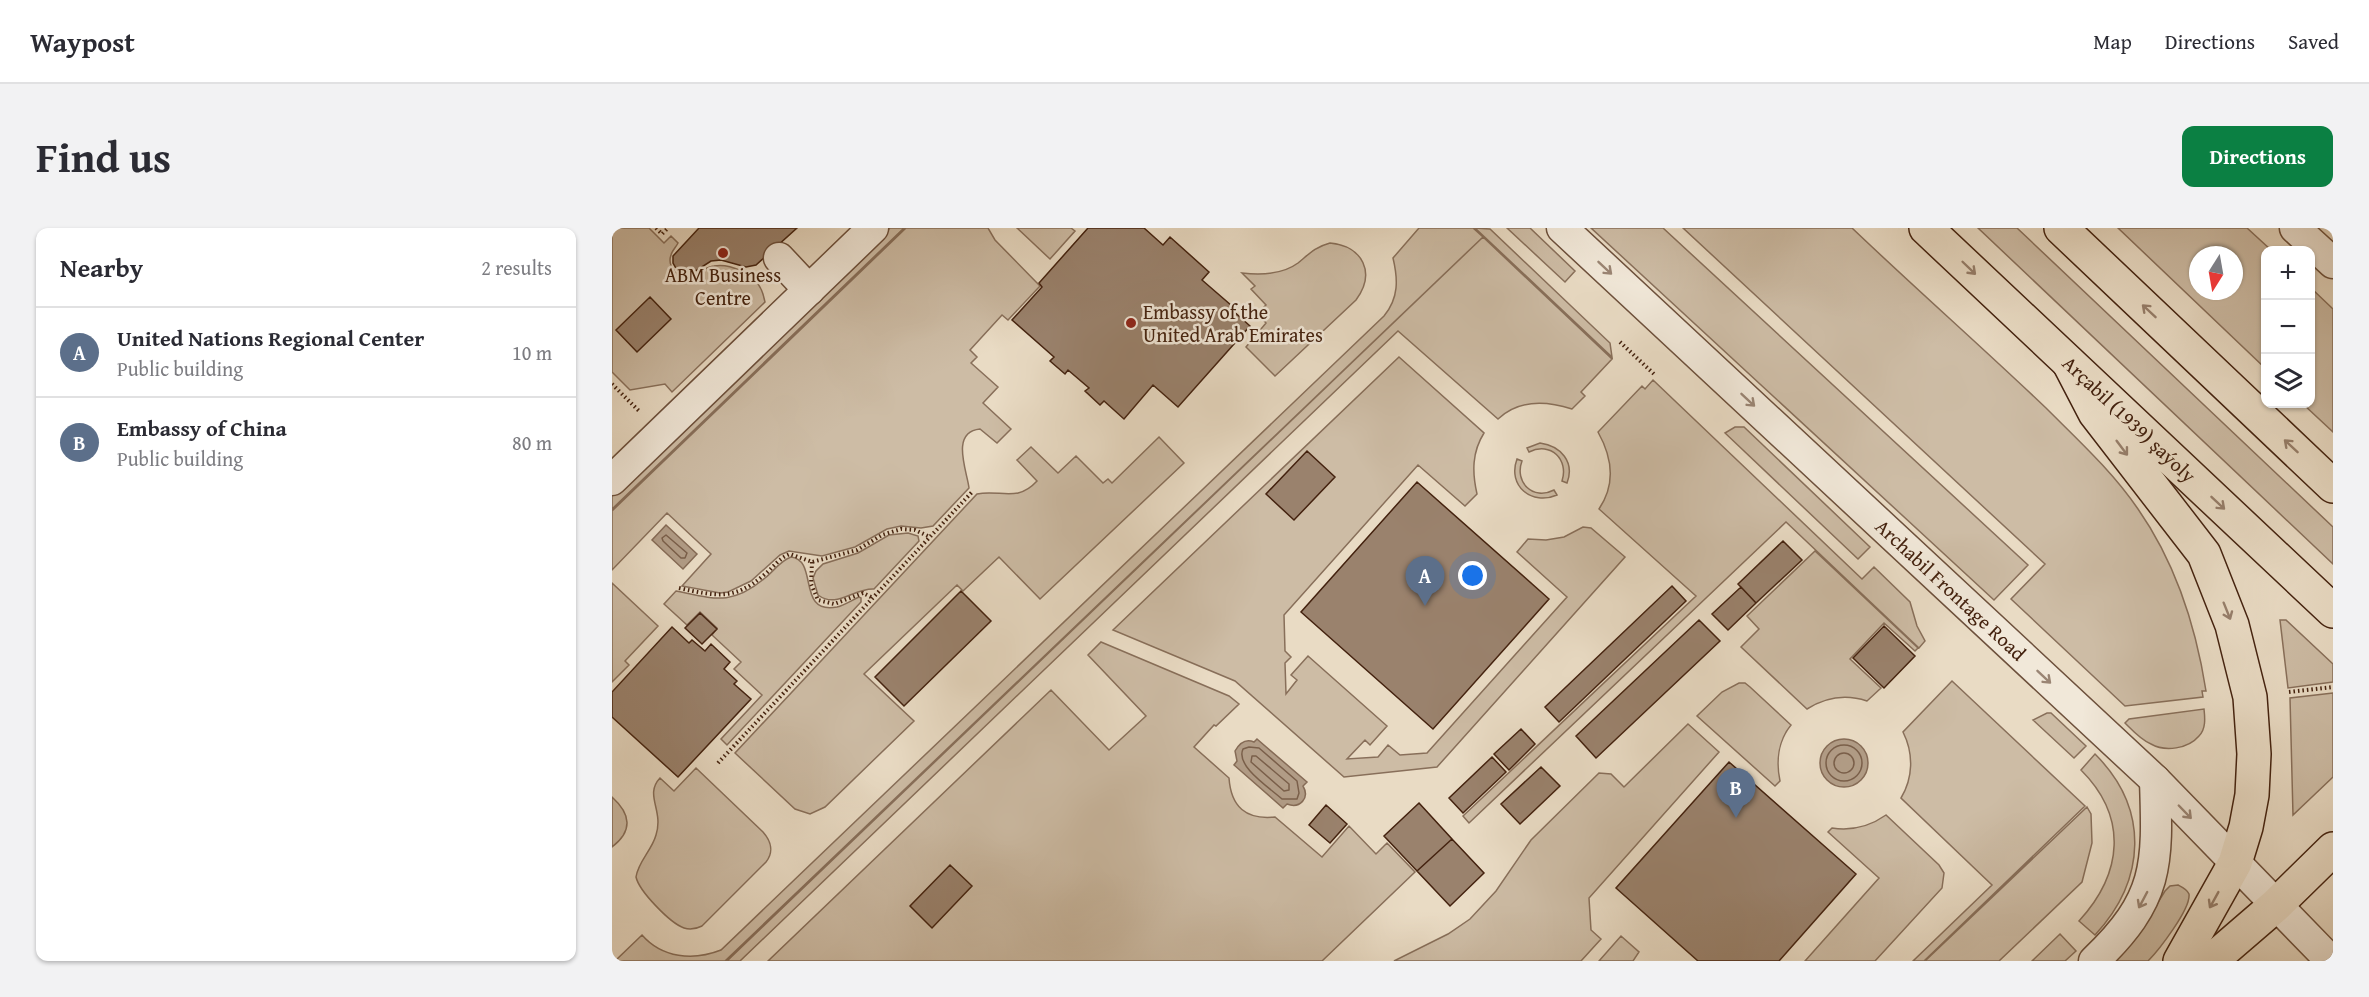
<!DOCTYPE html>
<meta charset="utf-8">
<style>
:root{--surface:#fff;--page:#f2f2f3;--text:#2b2b33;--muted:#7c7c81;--line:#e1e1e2;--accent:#0b8043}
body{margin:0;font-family:"Gentium Book Plus",serif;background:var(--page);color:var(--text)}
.controls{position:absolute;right:18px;top:18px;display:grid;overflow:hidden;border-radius:12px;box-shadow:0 2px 4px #0004}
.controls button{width:54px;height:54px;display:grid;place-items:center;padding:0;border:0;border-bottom:2px solid var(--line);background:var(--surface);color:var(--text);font:30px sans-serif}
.compass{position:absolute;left:1577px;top:18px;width:54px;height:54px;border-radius:50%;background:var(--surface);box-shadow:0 2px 4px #0004;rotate:191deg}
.you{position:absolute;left:861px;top:348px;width:21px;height:21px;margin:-15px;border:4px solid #fff;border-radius:50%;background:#1a73e8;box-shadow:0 0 0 9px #1a73e833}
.badge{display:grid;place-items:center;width:39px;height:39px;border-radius:50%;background:var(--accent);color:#fff;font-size:20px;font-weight:700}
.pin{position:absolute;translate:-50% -50px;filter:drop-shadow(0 2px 3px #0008)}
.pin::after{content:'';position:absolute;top:32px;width:21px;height:18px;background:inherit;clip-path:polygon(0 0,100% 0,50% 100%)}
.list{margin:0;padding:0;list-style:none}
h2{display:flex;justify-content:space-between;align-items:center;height:78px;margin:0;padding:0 24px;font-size:26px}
h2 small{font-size:20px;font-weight:400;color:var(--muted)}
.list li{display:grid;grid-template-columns:39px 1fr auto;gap:18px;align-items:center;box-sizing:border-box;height:90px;padding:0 24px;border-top:2px solid var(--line)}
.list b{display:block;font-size:22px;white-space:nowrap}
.list p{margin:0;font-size:20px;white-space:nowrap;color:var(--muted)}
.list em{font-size:20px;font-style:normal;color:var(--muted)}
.icon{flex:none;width:33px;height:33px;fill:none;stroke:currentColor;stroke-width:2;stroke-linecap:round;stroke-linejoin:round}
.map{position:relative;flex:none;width:1721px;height:733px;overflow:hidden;border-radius:12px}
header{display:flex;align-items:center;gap:36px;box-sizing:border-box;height:84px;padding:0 30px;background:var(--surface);border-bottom:2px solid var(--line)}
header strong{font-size:28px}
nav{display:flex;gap:33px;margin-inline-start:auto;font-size:21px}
.intro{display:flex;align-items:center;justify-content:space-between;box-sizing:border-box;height:144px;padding:0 36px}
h1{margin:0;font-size:42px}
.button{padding:15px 27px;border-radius:12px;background:var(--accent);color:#fff;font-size:21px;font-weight:700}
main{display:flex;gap:36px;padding:0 36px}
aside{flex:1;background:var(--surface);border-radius:12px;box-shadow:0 2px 4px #0004}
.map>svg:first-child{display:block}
.green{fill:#cdbca5;stroke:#886f5a;stroke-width:1.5;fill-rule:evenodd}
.water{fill:#b19c86;stroke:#856b56;stroke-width:1.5}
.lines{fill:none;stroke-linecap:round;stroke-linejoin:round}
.shore{stroke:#7a5f4a;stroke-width:1.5}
.building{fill:#9a826d;stroke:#44220f;stroke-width:1.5}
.minor-casing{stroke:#6d503c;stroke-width:33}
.major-casing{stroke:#44220f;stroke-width:36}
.path{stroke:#44220f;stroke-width:4;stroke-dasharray:1.5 3;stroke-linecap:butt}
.minor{stroke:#f1e8d9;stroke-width:30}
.major{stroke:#e9dbc4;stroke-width:33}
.oneway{stroke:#9a8574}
.oneway2{stroke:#967e6a}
.poi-dot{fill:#8f2418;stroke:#f1e8d9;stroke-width:2}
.labels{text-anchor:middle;stroke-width:5;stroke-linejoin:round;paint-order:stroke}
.poi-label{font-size:20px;fill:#44220f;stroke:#f1e8d9}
.street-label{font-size:20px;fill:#44220f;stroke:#f1e8d9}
</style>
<header>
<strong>Waypost</strong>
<nav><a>Map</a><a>Directions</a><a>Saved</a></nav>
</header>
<div class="intro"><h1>Find us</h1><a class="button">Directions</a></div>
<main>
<aside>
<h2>Nearby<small>2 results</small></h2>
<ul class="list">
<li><span class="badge" style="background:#5c6f8a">A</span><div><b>United Nations Regional Center</b><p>Public building</p></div><em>10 m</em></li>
<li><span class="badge" style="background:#5c6f8a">B</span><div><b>Embassy of China</b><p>Public building</p></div><em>80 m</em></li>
</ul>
</aside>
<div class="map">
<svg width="1721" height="733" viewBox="0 0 1721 733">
<rect width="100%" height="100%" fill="#e9dbc4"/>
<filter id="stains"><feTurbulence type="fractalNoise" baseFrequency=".00333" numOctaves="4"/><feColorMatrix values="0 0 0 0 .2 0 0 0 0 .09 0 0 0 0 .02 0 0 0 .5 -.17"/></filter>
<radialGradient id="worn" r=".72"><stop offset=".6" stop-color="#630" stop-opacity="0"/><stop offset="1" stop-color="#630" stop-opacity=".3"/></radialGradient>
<path class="green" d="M0 0H37L52 15 59 8 66 15C64 19 60 23 59 27 55 38 65 49 76 48 85 47 93 39 102 38 117 35 143 46 149 61 151 65 152 70 153 74L60 164 53 156 18 162 0 144Z
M278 0H292L0 281V267Z
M294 0H376L383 12 428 58 396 92 390 87 358 122 365 129 359 135 386 159 371 175 399 201 385 215 368 201C338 204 355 243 357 260L321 298 309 300 289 298 275 301 243 319 210 328 177 323 168 327 139 353 116 364 108 365 70 358 99 326 55 285 0 342V283Z
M405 0H459L463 3 438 31Z
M807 0H861L871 9 113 733H3L30 707C50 730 81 733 109 722L772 88C787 70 786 51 781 30Z
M863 0 878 1 998 115 1000 129Z
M895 0H918L963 43 953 54Z
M979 0H1051L1416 337 1382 372Z
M1071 0H1240C1304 61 1370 119 1434 180 1466 212 1500 243 1526 281 1563 334 1584 399 1594 463H1590L1591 469 1513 478 1399 371 1433 336Z
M1366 0H1405L1721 299V336Z
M1506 0H1635L1659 22H1654L1653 140ZM1586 27H1622V63H1586Z
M871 9 1000 131 969 164 973 168 960 181C935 173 907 171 886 191L786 103 128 733H115Z
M718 15C751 18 764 45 744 72L663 148 634 119 654 95 645 85 654 77 639 61 643 58 630 45C648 47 670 47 686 35 697 26 703 19 718 15Z
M1699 60 1721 81V204L1691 176H1698Z
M787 129 872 205C860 224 860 244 865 266L853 278 806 237 672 387 673 423 679 429 673 435 674 466 685 452 679 447 696 428 775 498 758 517 753 512 735 531 766 529 776 517 788 527 815 525 955 369 905 324 916 311 934 312 952 309 971 299 979 300 1013 329 825 539 732 549 623 453 501 402Z
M1041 152 1250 351 1262 339 1298 374 1305 398 1313 413 1307 420 1174 294 857 595 851 588 1084 368 987 281C1004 256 1000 229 986 204L1030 158 1033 161Z
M1123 199H1132L1258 319 1246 331 1113 205Z
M547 209 572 235 428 371 387 329 351 363 345 357 252 446 302 493 213 579 198 586 183 581 123 525 365 266C388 261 405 275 425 253L405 232 419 219 446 245 464 228 491 255 496 251 500 255Z
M928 215C949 218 963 234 955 255L950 253C957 232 939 213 917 224L915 220Z
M905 231 910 233C902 254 921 273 942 262L945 267C920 278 895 258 905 231Z
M296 305 306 308 307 313 262 361C241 360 225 381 206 367L201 350 204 343 211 336 246 325 277 307Z
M1203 323 1306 420 1303 423 1272 395 1238 431 1269 460 1255 473C1234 466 1214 469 1195 481L1129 419 1147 401 1135 388Z
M179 329C207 332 184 387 225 379 233 377 240 372 247 369L249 370V374L115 517 109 511 150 467 122 441 129 434 100 407 105 400 88 384 75 397 52 376 64 363C103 371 120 378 153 350 162 343 168 333 179 329Z
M0 355 46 398 13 433 17 437 0 454Z
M1668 392H1674L1721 436V454L1676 460Z
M489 414 617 468 627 476 604 498 602 497 582 519 617 550C619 579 634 592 663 589L710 629 737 598 764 626 775 615 803 644 710 733H156L439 462 497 522 534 488 476 427Z
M1340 453 1473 578 1312 733H1301L1380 657 1289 570C1301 550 1302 526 1291 504Z
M1127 455H1133L1138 459 1179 497C1166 513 1164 534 1168 553L1163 558 1085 488 1110 464Z
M1721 465V549L1681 587 1678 470Z
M1592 481C1593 490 1594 501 1587 508 1576 521 1553 524 1539 516 1529 512 1521 503 1513 495L1517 491Z
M1435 485H1439L1474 518 1462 530 1421 492Z
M1076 496 1107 524 977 670 979 702 989 711 969 733H782L836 706 858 691 884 663 919 612 987 545 999 546 1012 559Z
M1483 526C1538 581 1534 652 1483 707L1467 693C1511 645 1516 589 1469 542Z
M84 540 151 604C159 613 162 624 154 634L90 698C84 701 78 702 72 700 58 695 27 663 24 649 26 634 40 622 44 607 52 582 32 567 48 550L62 563Z
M0 569C19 586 21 603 0 619Z
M1475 579 1479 586 1480 615 1470 654 1387 733H1313Z
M1274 587 1327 637 1332 645 1330 660 1263 733H1193L1267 650 1216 604 1220 600C1240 603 1257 599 1274 587Z
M1566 657C1570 659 1575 661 1577 666 1579 681 1546 723 1536 733H1505L1503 730 1524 710 1553 663 1558 658Z
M1448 706 1464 723 1453 733H1420Z
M1009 708 1027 724 1021 733H987Z"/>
<path class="water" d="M54 297 85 326 71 341 40 312Z
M645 511 695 554 691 558C698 570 688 581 675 576L671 580 622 537 625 533 623 523C627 516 633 510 642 514Z
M1208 535a24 24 0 1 1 48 0a24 24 0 1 1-48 0Z"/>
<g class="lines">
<path class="shore" d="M54 307 75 325 73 330H69L51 313 50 310Z
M1214 535a18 18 0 1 1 36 0a18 18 0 1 1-36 0Z
M637 519 647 520 685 553 687 565 685 571H670C658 560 623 538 631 521Z
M1222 535a10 10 0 1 1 20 0a10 10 0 1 1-20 0Z
M640 528H644L677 556V562L672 563 639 534Z"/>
</g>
<path class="building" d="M87 0H185L144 37 134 39 109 32 99 33 79 46H71L65 42 61 35V28Z
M476 0H532L551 17 558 9 597 44 590 52 620 78 618 80 638 98 566 179 541 157 512 191 492 173 488 177 473 163 477 160 456 142 453 146 438 133 442 129 400 92 430 59 427 55Z
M38 69 59 91 25 124 4 102Z
M695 223 723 249 682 292 654 266Z
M805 254 937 371 821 501 689 384Z
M1171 313 1190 332 1144 375 1126 356Z
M1060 358 1074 373 947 494 933 479Z
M1129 359 1144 375 1116 402 1100 386Z
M349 363 379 393 292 478 263 449Z
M88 385 105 401 90 416 73 400Z
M1087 392 1108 413 984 530 964 508Z
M1272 398 1303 428 1272 460 1241 430Z
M60 399 77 415 80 412 93 423 99 416 118 434 112 441 125 453 122 456 139 471 66 549 0 489V464Z
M909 501 923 516 897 542 882 526Z
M880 529 894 544 851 585 837 570Z
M1117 534 1244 646 1167 733H1086L1004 660Z
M929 539 948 558 908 596 889 576Z
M807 575 840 611 805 643 772 608Z
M714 577 735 596 718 615 697 597Z
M840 611 872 645 838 678 805 643Z
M338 637 360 658 320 700 298 678Z"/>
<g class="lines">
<defs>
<g id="minor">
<path id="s1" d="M950 0 1543 552 1719 733"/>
<path d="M1683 0 1721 35"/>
<path d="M167 30 197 62"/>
<path d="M0 252 261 0"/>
<path d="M1482 733C1547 671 1546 638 1543 552"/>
</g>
<g id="major">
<path id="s2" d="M1314 0 1721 383"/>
<path d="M1449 0 1721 258"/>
<path d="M1457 135 1483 185 1592 326 1620 397 1638 469 1642 526 1640 567 1634 599 1623 635 1568 733"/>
<path d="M1599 733 1664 677 1721 621"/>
</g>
</defs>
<use href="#minor" class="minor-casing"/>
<use href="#major" class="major-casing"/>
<path class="path" d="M44 0 50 6 56 0
M1008 114 1043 147
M0 156 27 183
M200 334 199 356 206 372 222 376 251 365 261 370
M67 360C103 368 122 373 152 347 161 340 167 330 178 326L200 334 245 322 270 307 289 301 303 302 318 309
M1677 464 1721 459
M106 535 361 263"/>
<use href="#minor" class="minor"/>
<use href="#major" class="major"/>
</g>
<defs><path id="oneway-shaft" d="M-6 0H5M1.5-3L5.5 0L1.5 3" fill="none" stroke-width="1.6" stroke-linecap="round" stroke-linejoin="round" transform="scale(1.5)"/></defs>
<g class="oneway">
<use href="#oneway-shaft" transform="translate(993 40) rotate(43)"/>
<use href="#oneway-shaft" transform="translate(1136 172) rotate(43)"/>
<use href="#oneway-shaft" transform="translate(1432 449) rotate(43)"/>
<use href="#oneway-shaft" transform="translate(1573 584) rotate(46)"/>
<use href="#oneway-shaft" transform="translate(1531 672) rotate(118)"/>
</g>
<g class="oneway2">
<use href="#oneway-shaft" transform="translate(1357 40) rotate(44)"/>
<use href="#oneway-shaft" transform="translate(1537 83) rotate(-137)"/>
<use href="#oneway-shaft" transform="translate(1679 218) rotate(-137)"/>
<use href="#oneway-shaft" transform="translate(1510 220) rotate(53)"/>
<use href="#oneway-shaft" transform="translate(1606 275) rotate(43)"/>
<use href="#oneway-shaft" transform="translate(1615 383) rotate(68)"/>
<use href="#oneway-shaft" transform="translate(1602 672) rotate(119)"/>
</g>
<g class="poi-dot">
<circle cx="111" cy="25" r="6"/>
<circle cx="519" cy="95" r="6"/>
</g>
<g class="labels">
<g class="poi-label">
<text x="111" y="54">ABM Business<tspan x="111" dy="23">Centre</tspan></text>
<text x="531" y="91" text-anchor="start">Embassy of the<tspan x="531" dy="23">United Arab Emirates</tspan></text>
</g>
<g class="street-label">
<text dy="7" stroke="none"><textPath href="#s2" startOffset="279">Arçabil (1939) şaýoly</textPath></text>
<text dy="7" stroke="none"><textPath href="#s1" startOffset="531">Archabil Frontage Road</textPath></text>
</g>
</g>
<rect width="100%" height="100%" filter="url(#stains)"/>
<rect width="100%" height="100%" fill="url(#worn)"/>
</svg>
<div class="controls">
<button>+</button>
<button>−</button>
<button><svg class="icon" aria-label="layers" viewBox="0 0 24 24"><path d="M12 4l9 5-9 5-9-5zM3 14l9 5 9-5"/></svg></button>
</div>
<svg class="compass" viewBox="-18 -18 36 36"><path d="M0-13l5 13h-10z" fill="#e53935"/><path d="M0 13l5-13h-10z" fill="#7c7c81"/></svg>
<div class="you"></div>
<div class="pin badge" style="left:813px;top:378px;background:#5c6f8a">A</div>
<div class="pin badge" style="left:1124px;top:590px;background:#5c6f8a">B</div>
</div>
</main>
